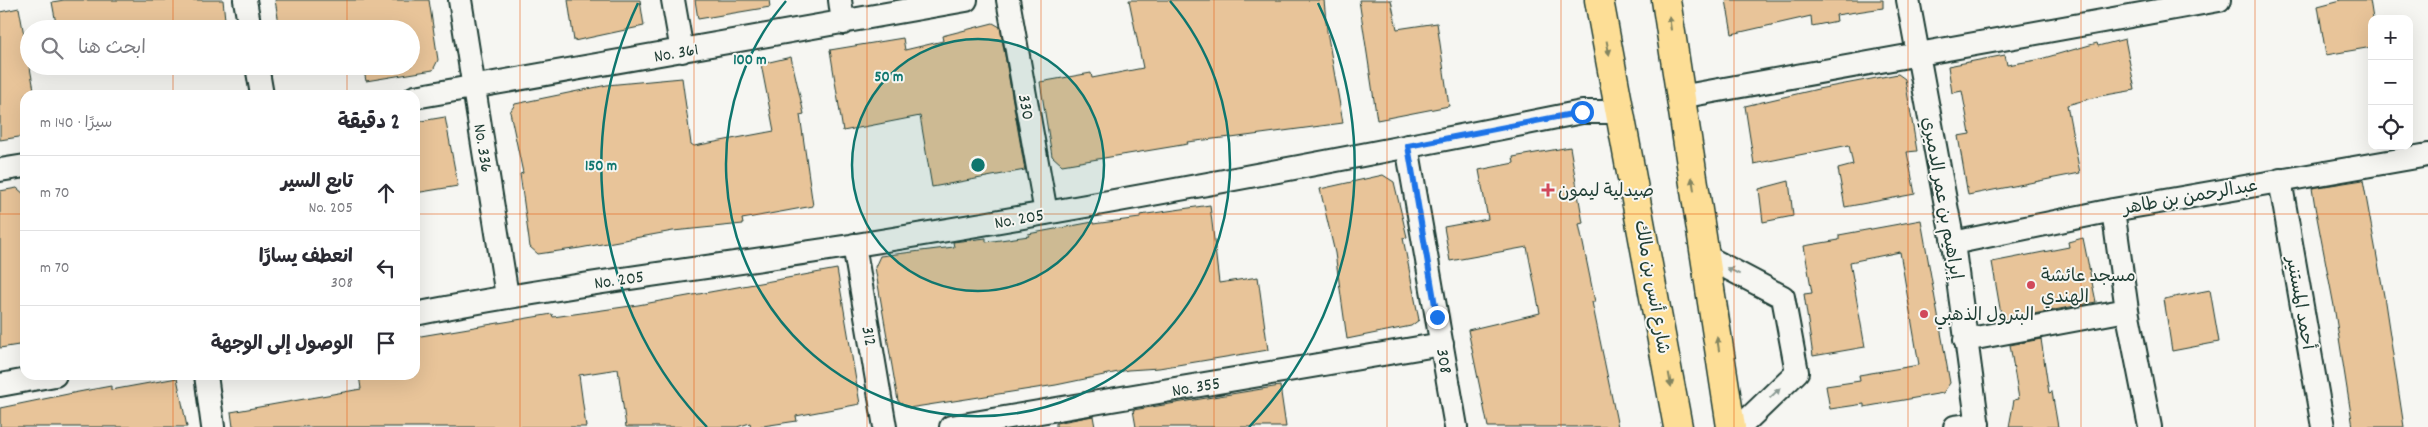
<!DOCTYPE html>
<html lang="ar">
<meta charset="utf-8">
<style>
:root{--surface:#fff;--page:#f7f7f7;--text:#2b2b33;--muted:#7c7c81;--line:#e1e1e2}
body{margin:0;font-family:Dekko,"Playpen Sans Arabic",sans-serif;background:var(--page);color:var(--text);direction:rtl}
.controls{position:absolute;right:15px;top:15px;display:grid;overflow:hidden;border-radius:10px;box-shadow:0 5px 20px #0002}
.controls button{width:45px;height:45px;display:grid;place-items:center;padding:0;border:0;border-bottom:1px solid var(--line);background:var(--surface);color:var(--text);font:25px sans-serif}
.stop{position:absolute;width:15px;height:15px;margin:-11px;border:4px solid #1a73e8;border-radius:50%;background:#fff}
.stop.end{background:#1a73e8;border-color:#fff;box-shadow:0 1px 5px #0008}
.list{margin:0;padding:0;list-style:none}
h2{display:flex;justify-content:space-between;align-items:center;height:65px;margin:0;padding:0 20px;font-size:21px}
h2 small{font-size:16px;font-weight:400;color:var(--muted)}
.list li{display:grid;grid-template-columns:32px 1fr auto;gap:15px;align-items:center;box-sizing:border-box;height:75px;padding:0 20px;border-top:1px solid var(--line)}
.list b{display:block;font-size:19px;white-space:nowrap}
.list p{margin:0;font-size:16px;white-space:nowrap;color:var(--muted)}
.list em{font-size:16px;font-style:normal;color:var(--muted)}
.icon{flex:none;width:28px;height:28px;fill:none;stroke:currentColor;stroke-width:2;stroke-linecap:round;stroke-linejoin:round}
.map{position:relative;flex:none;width:2428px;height:427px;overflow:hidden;direction:ltr}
.search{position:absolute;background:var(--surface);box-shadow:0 5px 20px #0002;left:20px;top:20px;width:400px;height:55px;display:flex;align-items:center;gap:12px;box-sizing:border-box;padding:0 18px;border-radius:28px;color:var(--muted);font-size:19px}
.panel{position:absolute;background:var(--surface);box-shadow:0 5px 20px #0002;left:20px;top:90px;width:400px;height:290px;border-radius:15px;direction:rtl}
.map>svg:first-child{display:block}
.building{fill:#e8c499;stroke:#1f3d34}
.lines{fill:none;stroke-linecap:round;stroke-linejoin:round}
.minor-casing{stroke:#1f3d34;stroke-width:26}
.major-casing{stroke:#1f3d34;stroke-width:31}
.minor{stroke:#f6f6f2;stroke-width:22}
.major{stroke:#fdde96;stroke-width:28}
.oneway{fill:#838560}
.oneway2{fill:#8a9a93}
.route{stroke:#1a73e8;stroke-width:6}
.grid{fill:none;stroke:#e8590c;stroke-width:1;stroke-opacity:0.55}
.ring{fill:none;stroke:#0f766e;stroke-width:2.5}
.poi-dot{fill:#d1495b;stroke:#f6f6f2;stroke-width:2}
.labels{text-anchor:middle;stroke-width:4;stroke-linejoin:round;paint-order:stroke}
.street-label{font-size:18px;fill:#1f3d34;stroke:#f6f6f2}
.poi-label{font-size:18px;fill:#1f3d34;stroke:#f6f6f2;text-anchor:start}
.centre{fill:#0f766e;stroke:#f6f6f2;stroke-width:2.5}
.ring-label{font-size:15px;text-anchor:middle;font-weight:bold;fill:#0f766e;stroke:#f6f6f2;stroke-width:4;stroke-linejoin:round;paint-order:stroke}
</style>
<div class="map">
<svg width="2428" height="427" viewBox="0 0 2428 427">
<rect width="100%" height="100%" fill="#f6f6f2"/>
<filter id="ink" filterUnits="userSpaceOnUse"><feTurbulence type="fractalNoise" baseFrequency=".02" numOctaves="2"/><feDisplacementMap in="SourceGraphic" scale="10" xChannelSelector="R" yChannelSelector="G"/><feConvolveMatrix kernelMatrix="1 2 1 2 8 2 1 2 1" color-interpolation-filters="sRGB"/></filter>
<g filter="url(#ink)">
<path class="building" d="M64 0H223L226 29H57L52 2Z
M275 0H429L438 60 433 70 366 81 363 66H411V29H280Z
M568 0H640L644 26 574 41Z
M695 0H769L770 7 698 19Z
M1129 0H1324L1327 31 1343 123 1231 138V137L1187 142 1188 144 1062 165 1052 156 1040 82 1091 73 1092 78 1143 68Z
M1359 0H1391L1397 29 1437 23 1449 106 1377 120Z
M1726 0H1883V8L1836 15 1837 21 1812 26 1811 16 1732 34Z
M2341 0H2370L2373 19 2372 47 2326 55 2318 6Z
M19 8 35 95H25V136L0 140V12Z
M993 23 1000 27 1025 170 932 187 920 116 843 131 830 50 903 38 905 50 943 41 942 36Z
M2125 39 2135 90 2100 96 2067 105 2080 173 1968 195 1958 136 1970 134 1962 91 1952 93 1948 66 2005 55 2007 65 2037 60 2097 43 2098 46Z
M791 57 804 114 800 115 813 206 742 219 743 224 673 231 580 248 538 254 530 247 520 174 523 173 510 112 515 104 607 85 682 78 691 144 694 146 774 131 761 64Z
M1898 74 1905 79 1917 151 1907 152 1915 194 1845 207 1838 169 1853 165 1849 145 1754 164 1745 106 1818 89Z
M445 117 458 186 415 193V122Z
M1570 147 1583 223 1579 224 1595 302H1592L1618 427H1488L1468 330 1540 313 1527 247 1450 261 1444 227 1488 219 1479 170 1514 163 1513 157Z
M1383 175 1394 182 1407 237 1403 238 1419 320 1411 326 1347 339 1335 253 1320 189Z
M2363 180 2384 296 2404 427H2353L2334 306 2315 207 2312 188Z
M1789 181 1793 216 1763 222 1759 189Z
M17 188 25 195V344L0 348V191Z
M1210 205 1219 283 1258 277 1268 350 1159 368 1128 370 1056 385 909 408 898 401 875 267 880 256 954 247 953 242 986 238V242L1029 236 1028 234 1093 222V224L1140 218V215Z
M1921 220 1950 383 1943 393 1864 407V404L1830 409 1826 386 1860 381 1859 375 1919 365 1900 252 1850 262 1865 347 1813 356 1804 294 1812 293 1804 246 1839 240V235Z
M2083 238 2096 302 2002 320 1992 262 2069 247 2068 242Z
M837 269 860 404 796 416 797 421 756 427H751L750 423 737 427H626L618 369 579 375 586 427H233L231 412 361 389 359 375H415V337L552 314 553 317 638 305Z
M2210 290 2219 342 2172 351 2164 299Z
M2041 339 2049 393 2052 392 2058 427H2009L2014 400 2019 399 2010 345Z
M177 378 187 427H0V408L73 393 111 386V390Z
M1280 386 1286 427H1136L1133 410Z
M1093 416 1095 427H1056V423Z"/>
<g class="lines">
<defs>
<path id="minor" d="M245 0 250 29
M460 0 507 296
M673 0 682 51
M840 0 843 23
M1008 0 1046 213
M1908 0 1953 243 1978 427
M257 66 262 95
M415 97 966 0
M1680 97 2219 0
M1407 146 1456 427
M0 170 25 166
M2280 180 2323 427
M2113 210 2127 310 2150 427
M1953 243 2113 210 2428 155
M854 245 885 427
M1705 256 1783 297 1797 372 1740 427
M415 314C561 285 709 268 856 245 1099 206 1341 160 1582 112H1621
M1965 340 2127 310
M206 375 213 427
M0 385 55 375
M951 427 1442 344
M1955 427 1978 424"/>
<path id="major" d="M1599 0 1678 427
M1666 0 1731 427"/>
</defs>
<use href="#minor" class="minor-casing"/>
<use href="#major" class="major-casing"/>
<use href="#minor" class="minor"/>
<use href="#major" class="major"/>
</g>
<defs><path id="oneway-solid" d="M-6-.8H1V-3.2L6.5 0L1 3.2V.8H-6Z" transform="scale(1.25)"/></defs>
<g class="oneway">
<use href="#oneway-solid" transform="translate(1670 23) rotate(-98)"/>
<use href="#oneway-solid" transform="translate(1608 48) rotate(79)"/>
<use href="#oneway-solid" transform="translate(1693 184) rotate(-99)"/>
<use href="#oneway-solid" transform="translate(1718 344) rotate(-99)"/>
<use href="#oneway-solid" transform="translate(1670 380) rotate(80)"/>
</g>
<g class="oneway2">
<use href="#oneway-solid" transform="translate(1733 271) rotate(-153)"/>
<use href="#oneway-solid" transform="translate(1775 393) rotate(-44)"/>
</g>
</g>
<g class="lines" filter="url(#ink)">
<path class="route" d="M1437 317 1408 146 1582 112"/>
</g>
<path class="grid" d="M173 0V29M347 0V29M520 0V427M694 0V427M867 0V427M1041 0V427M1214 0V427M1387 0V427M1561 0V427M1734 0V427M1908 0V427M2081 0V427M2255 0V427M173 66V95M347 66V95M0 214H25M415 214H2428M173 375V427M347 375V427"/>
<circle cx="978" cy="165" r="126" fill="#0f766e" fill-opacity=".12"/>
<g class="ring">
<circle cx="978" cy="165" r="126"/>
<path d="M1170 1A252 252 0 1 1 786 1"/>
<path d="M707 427A377 377 0 0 1 638 3M1318 3A377 377 0 0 1 1249 427"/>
</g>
<g class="poi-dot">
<path d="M1545.5 182.5h5v5h5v5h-5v5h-5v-5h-5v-5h5z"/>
<circle cx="2031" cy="285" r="5"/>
<circle cx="1924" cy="314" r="5"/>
</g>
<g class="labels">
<g class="street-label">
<text transform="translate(676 52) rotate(-10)" y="6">No. 361</text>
<text transform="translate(1027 107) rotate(80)" y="6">330</text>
<text transform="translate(484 148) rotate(81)" y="6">No. 336</text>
<text transform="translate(2190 196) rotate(-10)" y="6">عبدالرحمن بن طاهر</text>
<text transform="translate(1943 198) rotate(80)" y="6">إبراهيم بن عمر الدميري</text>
<text transform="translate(1019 218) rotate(-10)" y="6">No. 205</text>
<text transform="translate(619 279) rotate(-8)" y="6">No. 205</text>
<text transform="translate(1653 287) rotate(80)" y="6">شارع أنس بن مالك</text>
<text transform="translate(2301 303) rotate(80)" y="6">أحمد المستنير</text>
<text transform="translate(870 336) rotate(80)" y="6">312</text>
<text transform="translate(1445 361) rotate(81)" y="6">308</text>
<text transform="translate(1196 386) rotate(-10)" y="6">No. 355</text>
</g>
<g class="poi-label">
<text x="1558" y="196">صيدلية ليمون</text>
<text x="2041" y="281">مسجد عائشة<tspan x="2041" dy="21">الهندي</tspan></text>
<text x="1934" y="320">البترول الذهبي</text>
</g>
</g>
<circle cx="978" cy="165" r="8" class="centre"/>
<g class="ring-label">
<text x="750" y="64">100 m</text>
<text x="889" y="81">50 m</text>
<text x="601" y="170">150 m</text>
</g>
</svg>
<div class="controls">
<button>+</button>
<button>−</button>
<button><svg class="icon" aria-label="locate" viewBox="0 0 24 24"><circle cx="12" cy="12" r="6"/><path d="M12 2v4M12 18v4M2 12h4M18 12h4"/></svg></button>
</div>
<div class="stop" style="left:1582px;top:112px"></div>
<div class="stop end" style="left:1437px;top:317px"></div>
<div class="search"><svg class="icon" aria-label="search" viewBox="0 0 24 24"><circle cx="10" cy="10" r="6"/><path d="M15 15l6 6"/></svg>ابحث هنا</div>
<section class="panel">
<h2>2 دقيقة<small>سيرًا · 140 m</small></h2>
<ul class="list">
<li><svg class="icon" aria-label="ahead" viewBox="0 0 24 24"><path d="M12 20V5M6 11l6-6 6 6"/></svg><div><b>تابع السير</b><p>No. 205</p></div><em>70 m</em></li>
<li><svg class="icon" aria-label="left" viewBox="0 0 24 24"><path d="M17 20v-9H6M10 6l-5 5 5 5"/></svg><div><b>انعطف يسارًا</b><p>308</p></div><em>70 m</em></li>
<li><svg class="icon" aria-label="arrive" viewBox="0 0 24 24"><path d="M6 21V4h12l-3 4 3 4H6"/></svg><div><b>الوصول إلى الوجهة</b></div></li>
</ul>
</section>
</div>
